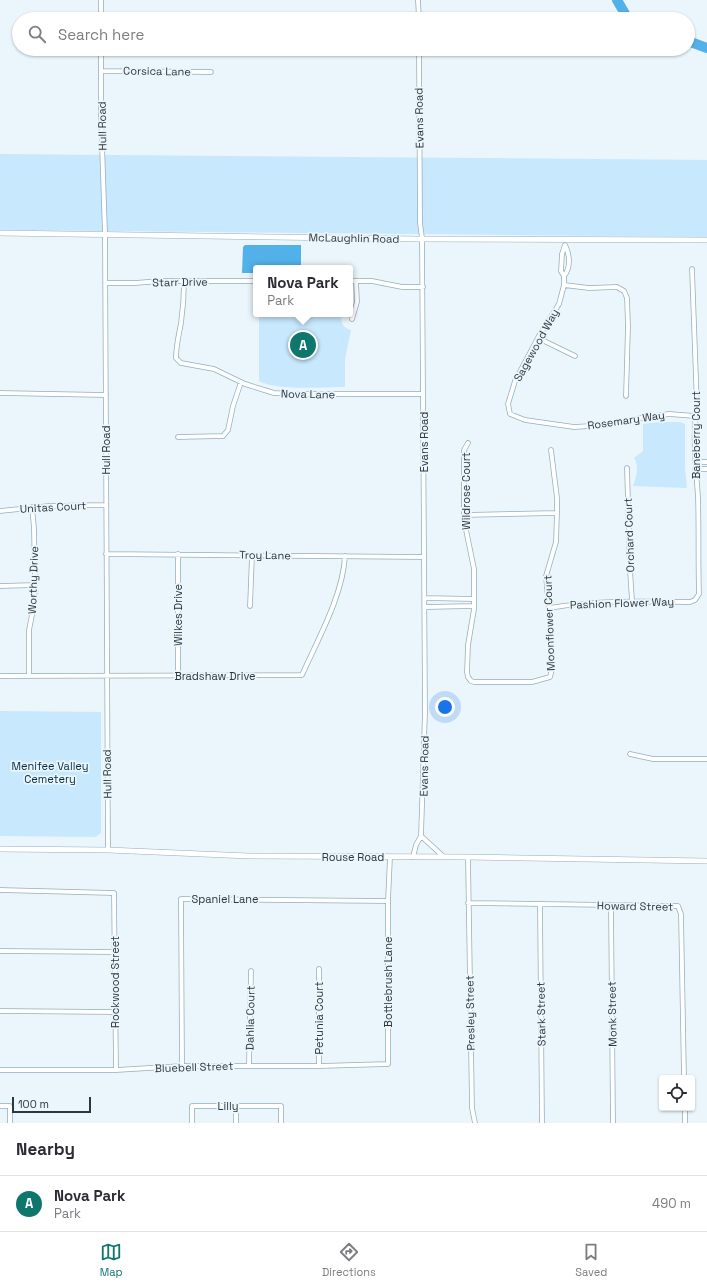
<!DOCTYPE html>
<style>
:root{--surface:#fff;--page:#f7f7f7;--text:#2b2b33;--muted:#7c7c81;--line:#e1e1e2;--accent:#0f766e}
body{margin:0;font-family:"Space Grotesk",sans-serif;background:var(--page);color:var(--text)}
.controls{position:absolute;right:12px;bottom:12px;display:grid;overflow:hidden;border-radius:4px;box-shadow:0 1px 3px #0004}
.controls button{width:36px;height:36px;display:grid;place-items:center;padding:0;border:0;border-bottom:1px solid var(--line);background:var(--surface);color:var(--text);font:20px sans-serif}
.scale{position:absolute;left:12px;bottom:10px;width:79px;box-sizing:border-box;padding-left:4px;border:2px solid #2b363d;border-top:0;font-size:11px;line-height:14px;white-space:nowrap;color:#2b363d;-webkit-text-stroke:3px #eaf5fc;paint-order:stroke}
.you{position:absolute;left:445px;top:707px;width:14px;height:14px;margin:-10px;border:3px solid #fff;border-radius:50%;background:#1a73e8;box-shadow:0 0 0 6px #1a73e833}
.badge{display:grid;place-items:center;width:26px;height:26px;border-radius:50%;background:var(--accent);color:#fff;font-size:13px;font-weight:700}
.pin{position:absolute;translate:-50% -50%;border:2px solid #fff;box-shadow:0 1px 4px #0006}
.popup{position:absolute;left:253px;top:265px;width:100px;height:52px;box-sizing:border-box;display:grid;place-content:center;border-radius:4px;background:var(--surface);filter:drop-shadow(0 1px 3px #0005);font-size:13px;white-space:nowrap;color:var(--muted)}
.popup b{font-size:15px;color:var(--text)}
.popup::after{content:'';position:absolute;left:50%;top:100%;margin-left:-8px;border:8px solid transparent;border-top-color:var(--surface)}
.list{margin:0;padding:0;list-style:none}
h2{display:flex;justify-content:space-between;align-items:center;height:52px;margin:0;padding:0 16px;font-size:17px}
h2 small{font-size:13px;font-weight:400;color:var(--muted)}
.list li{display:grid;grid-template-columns:26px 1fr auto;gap:12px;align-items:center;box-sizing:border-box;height:56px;padding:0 16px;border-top:1px solid var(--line)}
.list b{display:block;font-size:15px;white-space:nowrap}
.list p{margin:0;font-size:13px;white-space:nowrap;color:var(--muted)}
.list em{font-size:13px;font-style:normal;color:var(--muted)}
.icon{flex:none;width:22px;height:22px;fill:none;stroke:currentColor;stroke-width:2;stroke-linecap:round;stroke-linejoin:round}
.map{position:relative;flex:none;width:707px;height:1123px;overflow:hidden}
.search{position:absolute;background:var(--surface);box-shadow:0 1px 3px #0004;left:12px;right:12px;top:12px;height:44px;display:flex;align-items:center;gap:10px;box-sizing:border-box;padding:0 14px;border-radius:22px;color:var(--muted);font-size:15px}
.sheet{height:108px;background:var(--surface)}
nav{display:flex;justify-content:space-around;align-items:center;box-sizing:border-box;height:56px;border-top:1px solid var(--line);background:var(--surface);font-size:11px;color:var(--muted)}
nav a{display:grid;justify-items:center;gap:2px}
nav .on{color:var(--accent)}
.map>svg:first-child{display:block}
.green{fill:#c7e8fd}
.water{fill:#52b1e9}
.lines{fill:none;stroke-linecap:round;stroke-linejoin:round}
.river{stroke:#52b1e9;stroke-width:10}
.minor-casing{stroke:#94aec0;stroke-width:5.5}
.tertiary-casing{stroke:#94aec0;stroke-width:6}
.minor{stroke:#fff;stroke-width:4}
.tertiary{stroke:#fff;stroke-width:5}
.labels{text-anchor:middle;stroke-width:3.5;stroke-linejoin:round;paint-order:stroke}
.street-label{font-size:11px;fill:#2b363d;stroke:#eaf5fc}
.park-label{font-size:11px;fill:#022d44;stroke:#eaf5fc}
</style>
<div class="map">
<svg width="707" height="1123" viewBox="0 0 707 1123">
<rect width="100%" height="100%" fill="#eaf5fc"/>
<path class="green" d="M0 154 707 160V237L0 230Z
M259 314H342C340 322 343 328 351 330L345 359V387C321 387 279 391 259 381Z
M660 422H680L685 424V468L687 488 633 486C636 477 640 467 634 458L643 451V424Z
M0 711 101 712V833L95 837 0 836Z"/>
<path class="water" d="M245 245H301V268H256V273H242L243 247Z"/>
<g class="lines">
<path class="river" d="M617 0 628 19
M688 41 707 48"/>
<defs>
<path id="minor" d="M101 0V19
M418 0 419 19
M101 49V114L105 234 108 850
M102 71 211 72
M564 276C571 267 570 255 565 245L562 254 561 271 564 276V285L559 304 539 336 515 381 508 404 510 414 525 420 574 427 608 425 640 418 669 414 695 416
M184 281C184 295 183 309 181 323 179 334 176 346 176 358L181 363 214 369 245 384 274 393 291 394H423
M350 281H372L402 287H423
M105 283H135L160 281H256
M564 285 589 288 617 287 624 291 627 298 628 326 626 396
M352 319 357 302 356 281
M538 338 575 356
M0 393 106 395
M178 437 223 436 228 430 233 406 241 382
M468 443 464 450V520L474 569V609L468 645 467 672 468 677 471 681 474 682H532L550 677 552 669 551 633 546 576 556 542 557 513V498L551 450
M695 462H707
M627 468 630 570 632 601
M695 469H707
M0 511 49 506 106 505
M464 515 557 513
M106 554 424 557
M178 554V676
M0 586 35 585
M425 598 474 599
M250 606 252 555
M425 607 474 606
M549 608C596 600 643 601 690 602L695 600 699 594C698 562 699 529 698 497 696 467 692 436 697 406L692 269
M0 676 302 675C318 639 343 595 345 556
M29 676V630L34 605 35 585 34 528 32 507
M630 754 653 759H707
M421 836 444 857
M413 857 416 845 421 836 425 712 422 238 420 223 419 49
M468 857 472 1108 475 1123
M0 890 114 893 116 1070
M468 903 678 906 681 914 684 1078
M540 904 542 1123
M611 906 613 1123
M0 951 115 952
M319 969V1066
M0 1011 114 1012
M182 1066 181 899 388 901
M249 1066 251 971
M0 1070H116L182 1066H319L388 1064V901L390 857
M0 1106H10V1123
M236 1106V1123
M685 1108V1123
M192 1123V1106H281V1123"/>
<path id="tertiary" d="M0 233 416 239 707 240
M0 849 108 850 249 856 468 857 707 861"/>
</defs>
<use href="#minor" class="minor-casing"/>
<use href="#tertiary" class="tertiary-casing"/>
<use href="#minor" class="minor"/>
<use href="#tertiary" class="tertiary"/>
</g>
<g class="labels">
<g class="street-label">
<text transform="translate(157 71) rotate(1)" y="4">Corsica Lane</text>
<text transform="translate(419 118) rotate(-91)" y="4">Evans Road</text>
<text transform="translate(102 126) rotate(-91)" y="4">Hull Road</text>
<text transform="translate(354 238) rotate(1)" y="4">McLaughlin Road</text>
<text transform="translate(180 282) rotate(-1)" y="4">Starr Drive</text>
<text transform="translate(536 345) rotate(-61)" y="4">Sagewood Way</text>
<text transform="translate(308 394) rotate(1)" y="4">Nova Lane</text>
<text transform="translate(626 420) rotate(-8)" y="4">Rosemary Way</text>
<text transform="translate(696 435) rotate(-90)" y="4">Baneberry Court</text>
<text transform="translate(424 442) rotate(-90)" y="4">Evans Road</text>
<text transform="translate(106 450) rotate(-90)" y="4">Hull Road</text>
<text transform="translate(466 491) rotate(-90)" y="4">Wildrose Court</text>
<text transform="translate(53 507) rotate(-3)" y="4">Unitas Court</text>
<text transform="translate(629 535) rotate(-92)" y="4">Orchard Court</text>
<text transform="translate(265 555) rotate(1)" y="4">Troy Lane</text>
<text transform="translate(33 580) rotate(-88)" y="4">Worthy Drive</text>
<text transform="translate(622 603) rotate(-2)" y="4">Pashion Flower Way</text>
<text transform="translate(178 615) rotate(-90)" y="4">Wilkes Drive</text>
<text transform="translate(549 623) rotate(-92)" y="4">Moonflower Court</text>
<text x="215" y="680">Bradshaw Drive</text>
<text transform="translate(424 766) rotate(-89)" y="4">Evans Road</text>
<text transform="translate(107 774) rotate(-91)" y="4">Hull Road</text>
<text x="353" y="861">Rouse Road</text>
<text x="225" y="903">Spaniel Lane</text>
<text transform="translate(635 906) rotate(1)" y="4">Howard Street</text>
<text transform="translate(115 982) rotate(-90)" y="4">Rockwood Street</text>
<text transform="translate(388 982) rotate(-90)" y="4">Bottlebrush Lane</text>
<text transform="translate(470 1013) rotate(-91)" y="4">Presley Street</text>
<text transform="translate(541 1014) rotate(-91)" y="4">Stark Street</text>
<text transform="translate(612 1014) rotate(-91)" y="4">Monk Street</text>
<text transform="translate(250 1018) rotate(-89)" y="4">Dahlia Court</text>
<text transform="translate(319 1018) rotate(-90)" y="4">Petunia Court</text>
<text transform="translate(194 1067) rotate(-2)" y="4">Bluebell Street</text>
<text x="228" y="1110">Lilly</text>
</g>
<g class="park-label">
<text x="50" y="770">Menifee Valley<tspan x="50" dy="13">Cemetery</tspan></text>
</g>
</g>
</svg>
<div class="controls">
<button><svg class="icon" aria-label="locate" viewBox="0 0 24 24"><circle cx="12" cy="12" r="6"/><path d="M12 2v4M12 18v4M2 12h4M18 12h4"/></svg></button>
</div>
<div class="scale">100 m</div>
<div class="you"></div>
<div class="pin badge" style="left:303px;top:345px">A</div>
<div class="popup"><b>Nova Park</b>Park</div>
<div class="search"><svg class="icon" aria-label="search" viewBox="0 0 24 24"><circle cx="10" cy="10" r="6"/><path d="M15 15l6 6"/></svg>Search here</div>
</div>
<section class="sheet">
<h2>Nearby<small></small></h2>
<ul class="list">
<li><span class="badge">A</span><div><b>Nova Park</b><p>Park</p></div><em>490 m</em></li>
</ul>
</section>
<nav>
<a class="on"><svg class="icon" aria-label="map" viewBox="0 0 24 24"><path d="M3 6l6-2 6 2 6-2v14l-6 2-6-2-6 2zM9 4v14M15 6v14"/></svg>Map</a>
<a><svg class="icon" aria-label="directions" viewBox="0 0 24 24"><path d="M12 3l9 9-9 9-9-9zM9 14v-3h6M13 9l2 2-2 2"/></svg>Directions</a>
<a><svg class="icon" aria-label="saved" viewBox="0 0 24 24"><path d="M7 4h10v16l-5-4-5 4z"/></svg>Saved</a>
</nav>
